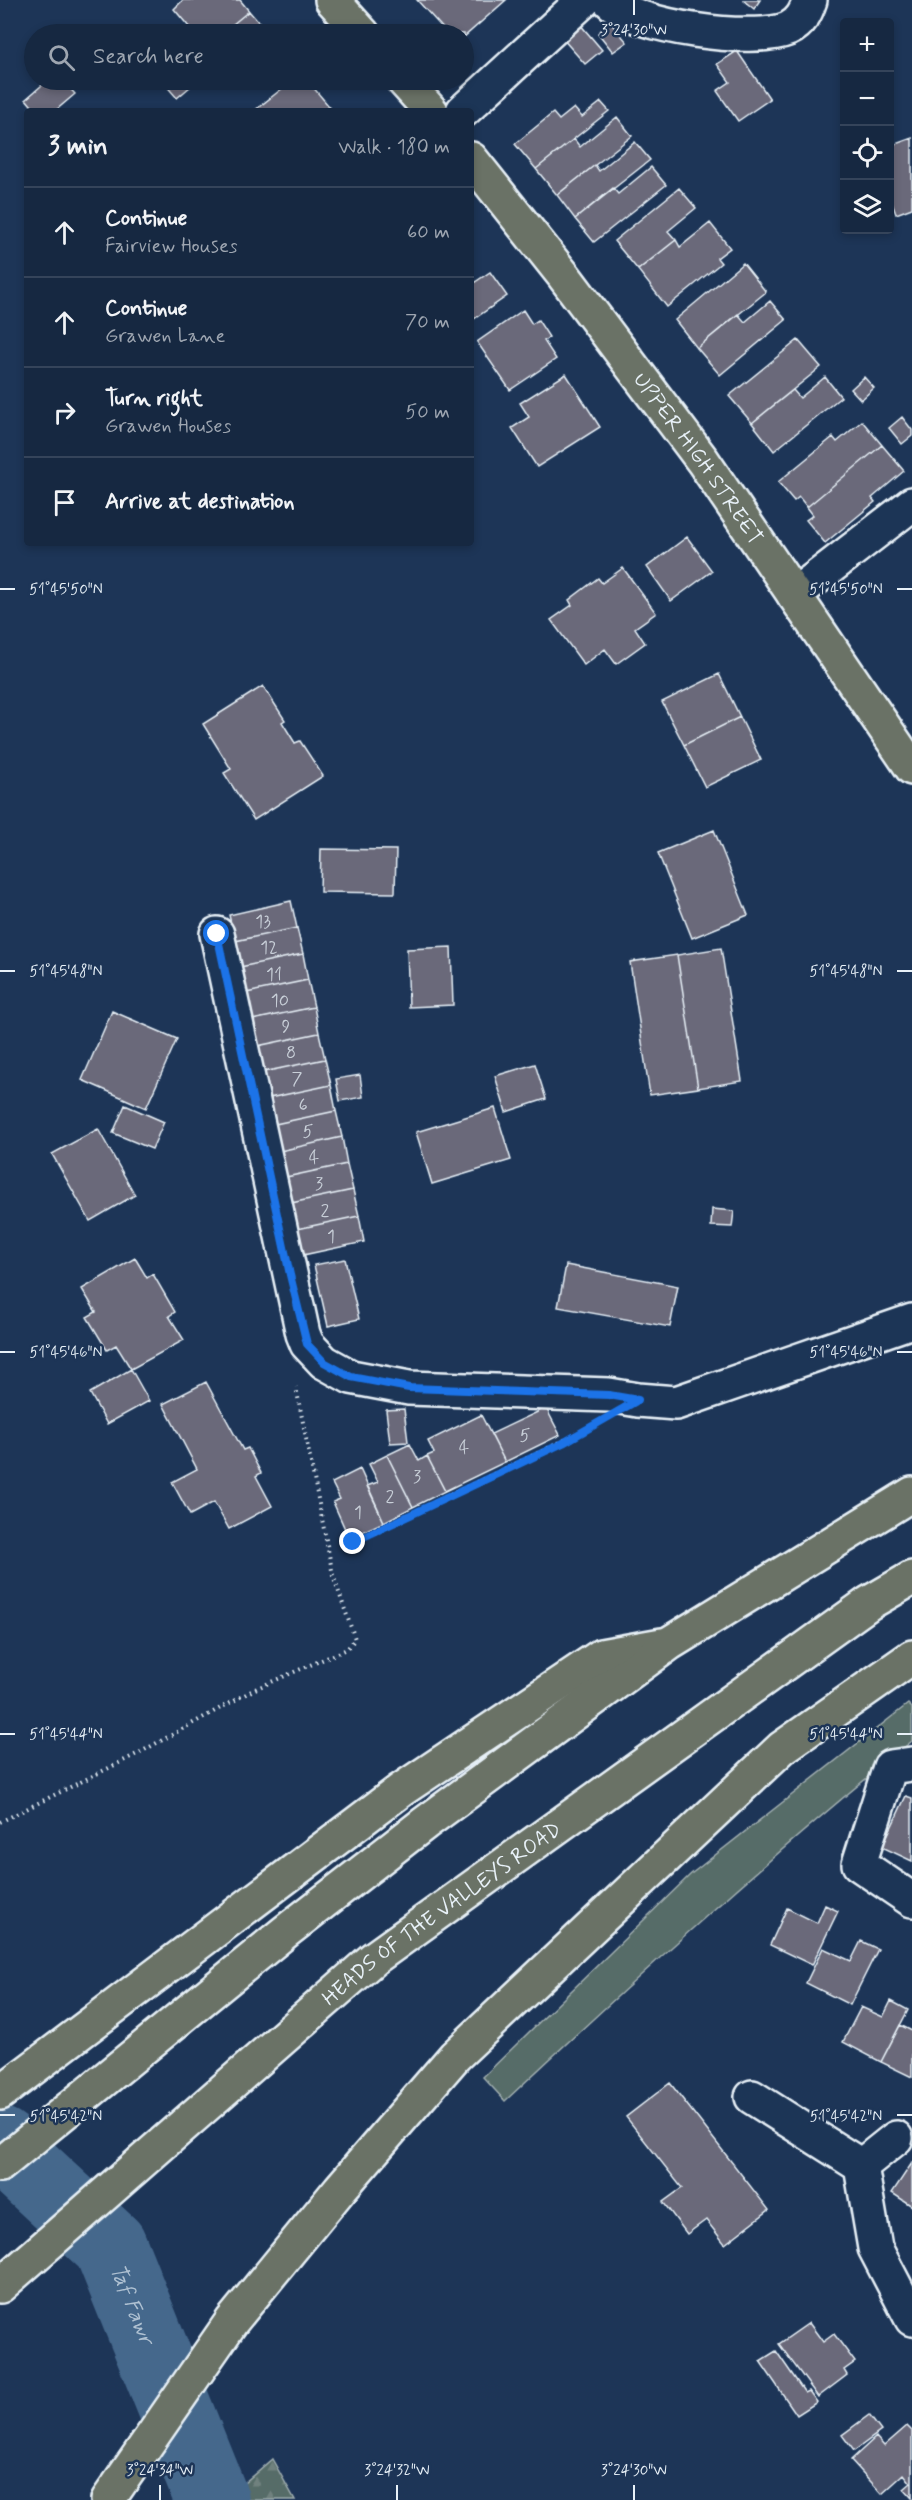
<!DOCTYPE html>
<meta charset="utf-8">
<style>
:root{--surface:#162841;--page:#23344c;--text:#f1f3f6;--muted:#9ea6b1;--line:#35445a}
body{margin:0;font-family:Mynerve,sans-serif;background:var(--page);color:var(--text)}
.controls{position:absolute;right:18px;top:18px;display:grid;overflow:hidden;border-radius:6px;box-shadow:0 3px 9px #0003}
.controls button{width:54px;height:54px;display:grid;place-items:center;padding:0;border:0;border-bottom:2px solid var(--line);background:var(--surface);color:var(--text);font:30px sans-serif}
.stop{position:absolute;width:18px;height:18px;margin:-14px;border:4px solid #1a73e8;border-radius:50%;background:#fff}
.stop.end{background:#1a73e8;border-color:#fff;box-shadow:0 2px 6px #0008}
.list{margin:0;padding:0;list-style:none}
h2{display:flex;justify-content:space-between;align-items:center;height:78px;margin:0;padding:0 24px;font-size:26px}
h2 small{font-size:20px;font-weight:400;color:var(--muted)}
.list li{display:grid;grid-template-columns:39px 1fr auto;gap:18px;align-items:center;box-sizing:border-box;height:90px;padding:0 24px;border-top:2px solid var(--line)}
.list b{display:block;font-size:22px;white-space:nowrap}
.list p{margin:0;font-size:20px;white-space:nowrap;color:var(--muted)}
.list em{font-size:20px;font-style:normal;color:var(--muted)}
.icon{flex:none;width:33px;height:33px;fill:none;stroke:currentColor;stroke-width:2;stroke-linecap:round;stroke-linejoin:round}
.map{position:relative;flex:none;width:912px;height:2500px;overflow:hidden}
.search{position:absolute;background:var(--surface);box-shadow:0 3px 9px #0003;left:24px;top:24px;width:450px;height:66px;display:flex;align-items:center;gap:15px;box-sizing:border-box;padding:0 21px;border-radius:33px;color:var(--muted);font-size:22px}
.panel{position:absolute;background:var(--surface);box-shadow:0 3px 9px #0003;left:24px;top:108px;width:450px;height:438px;border-radius:6px}
.map>svg:first-child{display:block}
.grass{fill:#576c68;stroke:#a0aeb0;stroke-width:1.5}
.forest{fill:url(#forest-firs);stroke:#a0aeb0;stroke-width:1.5}
.lines{fill:none;stroke-linecap:round;stroke-linejoin:round}
.river{stroke:#45688c;stroke-width:74}
.building{fill:#6a697a;stroke:#e8f1f8;stroke-width:1.5}
.minor-casing{stroke:#e8f1f8;stroke-width:38}
.major-casing{stroke:#e8f1f8;stroke-width:38}
.highway-casing{stroke:#e8f1f8;stroke-width:38}
.path{stroke:#e8f1f8;stroke-width:4;stroke-dasharray:1.5 4.5;stroke-linecap:butt}
.minor{stroke:#1d3557;stroke-width:33}
.major{stroke:#6a7266;stroke-width:33}
.highway{stroke:#6a7266;stroke-width:33}
.route{stroke:#1a73e8;stroke-width:8}
.ticks{fill:none;stroke:#e8f1f8;stroke-width:2}
.labels{text-anchor:middle;stroke-width:5;stroke-linejoin:round;paint-order:stroke}
.number-label{font-size:18px;fill:#c8cfd8}
.street-label{font-size:21px;fill:#e8f1f8;stroke:#1d3557}
.water-label{font-size:22px;font-style:italic;fill:#afc1d2;stroke:#1d3557}
.ticks-label{font-size:15px;text-anchor:middle;fill:#e8f1f8;stroke:#1d3557;stroke-width:5;stroke-linejoin:round;paint-order:stroke}
</style>
<div class="map">
<svg width="912" height="2500" viewBox="0 0 912 2500">
<defs>
<pattern id="forest-firs" width="22" height="20" patternUnits="userSpaceOnUse" patternTransform="scale(1.5)"><rect width="22" height="20" fill="#576c68"/><path d="M5 1l3.5 6h-7zM16 11l3.5 6h-7z" fill="#6f817e"/></pattern>
</defs>
<rect width="100%" height="100%" fill="#1d3557"/>
<filter id="ink" filterUnits="userSpaceOnUse"><feTurbulence type="fractalNoise" baseFrequency=".0167" numOctaves="2"/><feDisplacementMap in="SourceGraphic" scale="12" xChannelSelector="R" yChannelSelector="G"/><feConvolveMatrix kernelMatrix="1 2 1 2 8 2 1 2 1" color-interpolation-filters="sRGB"/></filter>
<g filter="url(#ink)">
<path class="grass" d="M908 1704 912 1708V1741C771 1855 637 1977 505 2101L483 2077 691 1874Z"/>
<path class="forest" d="M272 2459 295 2500H243L237 2489Z"/>
<g class="lines">
<path class="river" id="s1" d="M0 2144 110 2246 212 2500"/>
</g>
<path class="building" d="M183 0H240L249 11 221 34H195L174 9Z
M417 0H506L464 37V34H448Z
M743 0H760L754 9Z
M249 11 266 31 262 34H221Z
M610 22 627 42 613 52 598 33Z
M579 23 602 50 585 64 562 38Z
M737 51 770 99 738 121 717 91 730 82 717 64Z
M48 80H62L75 94 55 111H36L26 99Z
M169 80H198L177 98 164 83Z
M293 80H307L333 111H254Z
M601 102 609 111 536 169 515 144 553 113 559 120 574 108 582 117Z
M617 117 632 136 557 195 536 169 574 139 580 147Z
M912 138V208L896 214 890 197V146Z
M635 142 650 160 575 219 557 195 595 165 599 171Z
M651 167 666 185 594 242 575 219 613 188 618 194Z
M679 188 696 208 668 231 676 240 638 270 614 241Z
M710 223 730 248 717 258 721 263 667 307 638 270 676 240 680 247Z
M743 263 766 292 697 348 675 320Z
M490 272 507 296 471 321V285Z
M770 301 786 320 720 375 697 348 738 314 745 322Z
M523 310 532 324 538 320 549 337 544 341 556 359 510 390 477 342Z
M798 340 821 367 752 423 729 396Z
M566 374 600 427 537 467 512 428 529 417 520 403Z
M825 377 841 397 774 451 752 423 793 390 800 398Z
M864 377 874 388 861 400 851 389Z
M902 417 912 430V436L902 444 889 428Z
M862 421 882 445 807 507 799 497 794 501 778 482 833 437 837 442Z
M882 445 904 471 872 498 875 502 825 543 806 520 813 515 807 507Z
M687 537 712 571 671 601 647 567Z
M623 568 656 613 635 628 645 643 616 664 605 649 584 665 551 620 572 605 569 600 598 578 602 583Z
M719 674 740 717 684 745 662 702Z
M263 686 285 720 282 722 295 743 300 741 323 776 254 820 224 773 231 769 203 724Z
M740 717 761 760 705 787 684 745Z
M714 830 748 915 692 938 658 853Z
M321 849 396 850 395 893 320 892Z
M291 901 297 928 235 941 229 915Z
M297 928 303 954 240 967 235 941Z
M451 947 453 1005 409 1007 407 949Z
M721 948 742 1081 698 1088 677 955Z
M303 954 308 980 246 993 240 967Z
M677 955 698 1088 650 1095 630 962Z
M308 980 314 1007 252 1020 246 993Z
M314 1007 319 1033 257 1046 252 1020Z
M112 1011 177 1039 146 1108 82 1080Z
M319 1033 325 1059 263 1072 257 1046Z
M325 1059 331 1085 269 1098 263 1072Z
M535 1064 546 1099 506 1112 495 1076Z
M360 1075 363 1097 340 1101 336 1079Z
M331 1085 336 1111 275 1124 269 1098Z
M125 1105 164 1122 152 1149 113 1133Z
M495 1108 511 1160 432 1184 416 1132Z
M336 1111 342 1137 280 1151 275 1124Z
M98 1129 135 1195 90 1221 52 1154Z
M342 1137 347 1164 286 1177 280 1151Z
M347 1164 353 1190 291 1203 286 1177Z
M353 1190 359 1216 297 1229 291 1203Z
M712 1209 734 1211 732 1227 711 1226Z
M359 1216 364 1242 303 1255 297 1229Z
M135 1258 147 1278 153 1274 175 1312 169 1316 184 1340 131 1369 116 1345 107 1350 87 1317 96 1312 82 1289Z
M345 1259 359 1319 328 1326 314 1265Z
M566 1265 678 1286 670 1327 558 1307Z
M131 1369 149 1401 107 1424 90 1393Z
M206 1382 243 1450 248 1448 261 1473 256 1476 272 1506 229 1529 214 1502 190 1515 172 1482 197 1469 163 1404Z
M546 1408 560 1435 505 1462 491 1434Z
M404 1409 408 1442 390 1443 386 1410Z
M481 1415 505 1462 445 1491 427 1456 434 1453 428 1441Z
M410 1444 419 1461 427 1456 445 1491 413 1507 387 1455Z
M387 1455 413 1507 384 1522 367 1486 378 1482 369 1464Z
M360 1469 384 1522 349 1538 333 1502 340 1499 332 1483Z
M906 1796 912 1798V1861L882 1847Z
M825 1905 838 1911 812 1965 770 1945 787 1908 817 1923Z
M861 1941 878 1949 850 2005 806 1983 823 1948 851 1961Z
M891 2001 908 2010 881 2062 843 2042 861 2007 883 2017Z
M900 2025 912 2031V2077L881 2062Z
M670 2083 769 2210 725 2244 706 2220 687 2234 663 2202 682 2188 626 2117Z
M912 2163V2206L892 2193Z
M809 2323 823 2342 834 2334 855 2362 844 2370 847 2375 818 2397 779 2344Z
M776 2351 805 2393 809 2391 817 2402 797 2415 760 2361Z
M869 2415 881 2431 854 2451 842 2435Z
M907 2426 912 2431V2498L904 2489 911 2483 904 2474 882 2494 851 2460 876 2437 884 2446Z"/>
<g class="lines">
<defs>
<path id="minor" d="M609 0C634 28 754 43 788 29 801 23 806 12 810 0
M463 111 584 0
M794 595 912 504
M217 934 303 1334 307 1344 324 1362 351 1377 409 1388 609 1395 638 1400 676 1403 912 1321
M912 1764 890 1767 859 1864 912 1900
M752 2097 861 2166
M896 2138 861 2166 875 2248 912 2319"/>
<g id="major">
<path d="M332 0 363 34"/>
<path d="M403 80 431 111"/>
<path id="s2" d="M471 159 564 276 703 461 912 768"/>
</g>
<g id="highway">
<path d="M0 2093 401 1790 601 1656 662 1645"/>
<path d="M0 2165 285 1932 425 1823 670 1643 912 1494"/>
<path id="s3" d="M0 2286 373 1959 869 1603 912 1578"/>
<path d="M108 2500 232 2321 340 2189 455 2056 782 1748 912 1657"/>
</g>
</defs>
<use href="#minor" class="minor-casing"/>
<use href="#major" class="major-casing"/>
<use href="#highway" class="highway-casing"/>
<path class="path" d="M353 1542 580 1433
M0 1822 137 1754 255 1689 347 1649 355 1639 333 1575 296 1387"/>
<use href="#minor" class="minor"/>
<use href="#major" class="major"/>
<use href="#highway" class="highway"/>
</g>
</g>
<g class="lines" filter="url(#ink)">
<path class="route" d="M217 934 290 1275 307 1344 324 1362 351 1377 409 1388 609 1395 638 1400 563 1443 353 1542"/>
</g>
<path class="ticks" d="M634 0V15M0 589H15M897 589H912M0 971H15M897 971H912M0 1352H15M897 1352H912M0 1734H15M897 1734H912M0 2115H15M897 2115H912M160 2485V2500M397 2485V2500M634 2485V2500"/>
<g class="labels">
<g class="number-label">
<text x="263" y="927">13</text>
<text x="269" y="953">12</text>
<text x="274" y="980">11</text>
<text x="280" y="1006">10</text>
<text x="286" y="1032">9</text>
<text x="291" y="1058">8</text>
<text x="297" y="1084">7</text>
<text x="303" y="1110">6</text>
<text x="308" y="1137">5</text>
<text x="314" y="1163">4</text>
<text x="319" y="1189">3</text>
<text x="325" y="1216">2</text>
<text x="331" y="1242">1</text>
<text x="525" y="1441">5</text>
<text x="464" y="1453">4</text>
<text x="417" y="1482">3</text>
<text x="390" y="1502">2</text>
<text x="358" y="1518">1</text>
</g>
<g class="street-label">
<text dy="7" stroke="none"><textPath href="#s2" startOffset="376">UPPER HIGH STREET</textPath></text>
<text dy="7" stroke="none"><textPath href="#s3" startOffset="578">HEADS OF THE VALLEYS ROAD</textPath></text>
</g>
<g class="water-label">
<text dy="8" stroke="none"><textPath href="#s1" startOffset="212">Taf Fawr</textPath></text>
</g>
</g>
<g class="ticks-label">
<text x="634" y="35">3°24'30"W</text>
<text x="66" y="594">51°45'50"N</text>
<text x="846" y="594">51°45'50"N</text>
<text x="66" y="976">51°45'48"N</text>
<text x="846" y="976">51°45'48"N</text>
<text x="66" y="1357">51°45'46"N</text>
<text x="846" y="1357">51°45'46"N</text>
<text x="66" y="1739">51°45'44"N</text>
<text x="846" y="1739">51°45'44"N</text>
<text x="66" y="2121">51°45'42"N</text>
<text x="846" y="2121">51°45'42"N</text>
<text x="160" y="2475">3°24'34"W</text>
<text x="397" y="2475">3°24'32"W</text>
<text x="634" y="2475">3°24'30"W</text>
</g>
</svg>
<div class="controls">
<button>+</button>
<button>−</button>
<button><svg class="icon" aria-label="locate" viewBox="0 0 24 24"><circle cx="12" cy="12" r="6"/><path d="M12 2v4M12 18v4M2 12h4M18 12h4"/></svg></button>
<button><svg class="icon" aria-label="layers" viewBox="0 0 24 24"><path d="M12 4l9 5-9 5-9-5zM3 14l9 5 9-5"/></svg></button>
</div>
<div class="stop" style="left:217px;top:934px"></div>
<div class="stop end" style="left:353px;top:1542px"></div>
<div class="search"><svg class="icon" aria-label="search" viewBox="0 0 24 24"><circle cx="10" cy="10" r="6"/><path d="M15 15l6 6"/></svg>Search here</div>
<section class="panel">
<h2>3 min<small>Walk · 180 m</small></h2>
<ul class="list">
<li><svg class="icon" aria-label="ahead" viewBox="0 0 24 24"><path d="M12 20V5M6 11l6-6 6 6"/></svg><div><b>Continue</b><p>Fairview Houses</p></div><em>60 m</em></li>
<li><svg class="icon" aria-label="ahead" viewBox="0 0 24 24"><path d="M12 20V5M6 11l6-6 6 6"/></svg><div><b>Continue</b><p>Grawen Lane</p></div><em>70 m</em></li>
<li><svg class="icon" aria-label="right" viewBox="0 0 24 24"><path d="M7 20v-9h11M14 6l5 5-5 5"/></svg><div><b>Turn right</b><p>Grawen Houses</p></div><em>50 m</em></li>
<li><svg class="icon" aria-label="arrive" viewBox="0 0 24 24"><path d="M6 21V4h12l-3 4 3 4H6"/></svg><div><b>Arrive at destination</b></div></li>
</ul>
</section>
</div>
